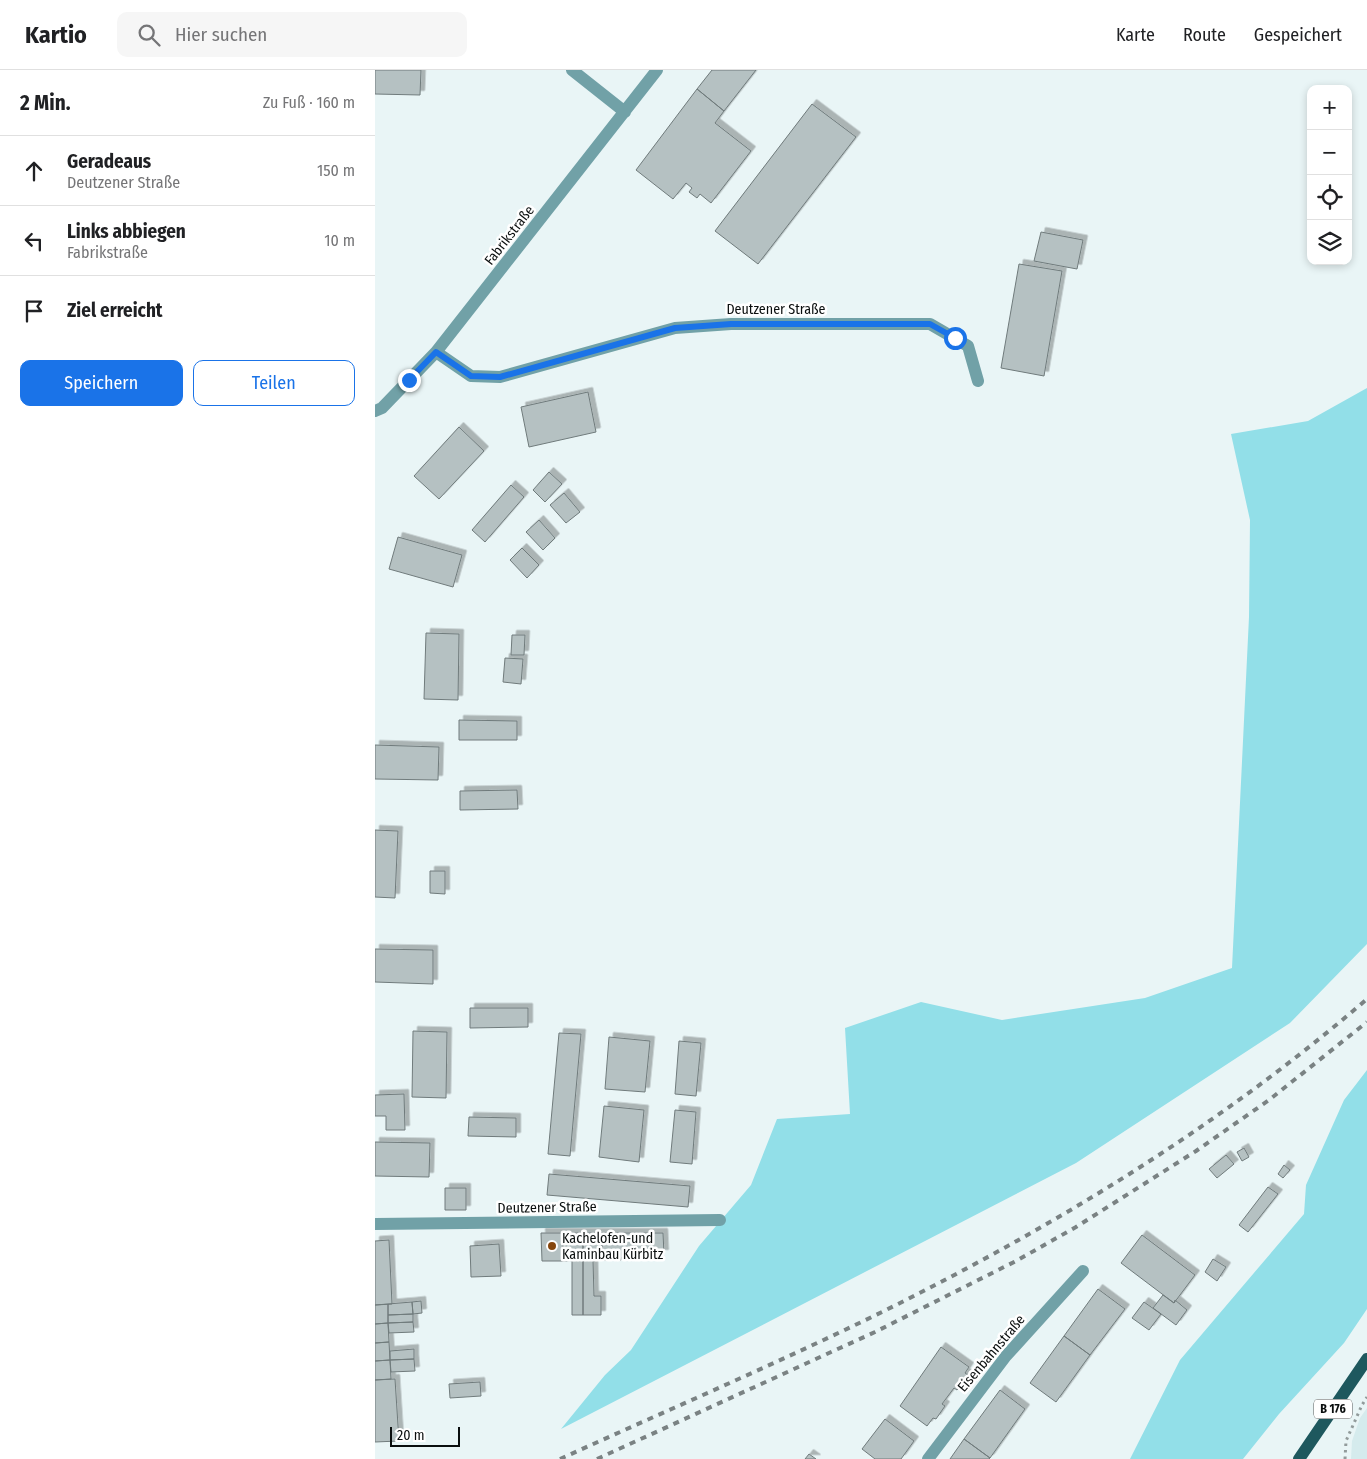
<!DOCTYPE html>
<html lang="de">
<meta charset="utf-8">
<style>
:root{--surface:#fff;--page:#f6f6f6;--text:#202124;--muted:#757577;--line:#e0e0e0;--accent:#1a73e8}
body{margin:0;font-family:"Fira Sans Condensed",sans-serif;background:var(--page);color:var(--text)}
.controls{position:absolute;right:15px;top:15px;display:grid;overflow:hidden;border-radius:10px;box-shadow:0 2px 8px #0003}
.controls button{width:45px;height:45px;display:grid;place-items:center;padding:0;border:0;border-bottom:1px solid var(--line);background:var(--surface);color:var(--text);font:25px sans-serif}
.scale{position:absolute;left:15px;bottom:12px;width:70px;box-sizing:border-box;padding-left:5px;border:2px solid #0a0e0e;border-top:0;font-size:14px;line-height:18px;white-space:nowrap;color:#0a0e0e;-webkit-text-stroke:4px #fff;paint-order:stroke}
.stop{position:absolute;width:15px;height:15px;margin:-11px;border:4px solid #1a73e8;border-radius:50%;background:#fff}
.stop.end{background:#1a73e8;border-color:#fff;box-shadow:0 1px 5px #0008}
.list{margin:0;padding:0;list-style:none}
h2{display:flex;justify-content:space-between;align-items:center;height:65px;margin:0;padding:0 20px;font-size:21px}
h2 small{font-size:16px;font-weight:400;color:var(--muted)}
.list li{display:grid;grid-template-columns:32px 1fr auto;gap:15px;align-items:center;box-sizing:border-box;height:70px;padding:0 20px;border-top:1px solid var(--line)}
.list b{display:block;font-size:19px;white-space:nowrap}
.list p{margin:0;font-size:16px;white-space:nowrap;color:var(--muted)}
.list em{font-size:16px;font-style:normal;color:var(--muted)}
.actions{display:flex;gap:10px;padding:15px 20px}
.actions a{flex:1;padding:11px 0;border:1px solid var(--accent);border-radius:10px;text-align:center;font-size:18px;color:var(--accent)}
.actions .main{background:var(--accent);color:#fff}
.icon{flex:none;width:28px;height:28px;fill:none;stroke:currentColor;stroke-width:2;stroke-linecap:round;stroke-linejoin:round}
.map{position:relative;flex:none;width:992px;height:1389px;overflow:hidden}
header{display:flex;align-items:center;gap:30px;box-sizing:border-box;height:70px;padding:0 25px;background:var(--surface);border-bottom:1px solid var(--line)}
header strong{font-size:24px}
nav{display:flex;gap:28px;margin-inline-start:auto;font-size:18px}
.search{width:350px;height:45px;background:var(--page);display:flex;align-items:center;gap:12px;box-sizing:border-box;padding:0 18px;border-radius:10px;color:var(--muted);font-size:19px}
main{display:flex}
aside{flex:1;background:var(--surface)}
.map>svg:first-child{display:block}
.built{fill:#d5ebed}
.green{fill:#92dfe8}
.building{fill:#b5c1c2;stroke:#707b7c;filter:url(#shadow)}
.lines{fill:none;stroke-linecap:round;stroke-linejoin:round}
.path{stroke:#929b9b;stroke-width:3;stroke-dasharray:2.5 4;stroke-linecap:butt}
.street{stroke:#71a1a7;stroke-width:12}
.primary{stroke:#1e585e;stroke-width:12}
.rail{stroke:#7a8283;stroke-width:4;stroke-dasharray:6 6;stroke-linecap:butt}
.route{stroke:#1a73e8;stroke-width:6}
.poi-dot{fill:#86460d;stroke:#fff;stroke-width:2}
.labels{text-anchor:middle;stroke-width:5;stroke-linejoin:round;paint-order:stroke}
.shield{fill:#fff;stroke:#545656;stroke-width:1}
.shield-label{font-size:12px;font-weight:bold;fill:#0a0e0e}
.street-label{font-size:14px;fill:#0a0e0e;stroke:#fff}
.poi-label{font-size:14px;fill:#0a0e0e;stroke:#fff;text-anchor:start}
</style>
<header>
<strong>Kartio</strong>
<div class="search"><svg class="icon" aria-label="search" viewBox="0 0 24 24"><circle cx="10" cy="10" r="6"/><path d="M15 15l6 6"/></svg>Hier suchen</div>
<nav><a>Karte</a><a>Route</a><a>Gespeichert</a></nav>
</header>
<main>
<aside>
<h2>2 Min.<small>Zu Fuß · 160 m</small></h2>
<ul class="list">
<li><svg class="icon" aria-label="ahead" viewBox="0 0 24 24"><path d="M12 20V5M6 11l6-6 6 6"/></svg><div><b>Geradeaus</b><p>Deutzener Straße</p></div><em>150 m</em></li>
<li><svg class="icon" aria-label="left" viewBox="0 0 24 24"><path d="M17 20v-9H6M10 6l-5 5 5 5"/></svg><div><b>Links abbiegen</b><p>Fabrikstraße</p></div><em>10 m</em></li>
<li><svg class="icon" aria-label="arrive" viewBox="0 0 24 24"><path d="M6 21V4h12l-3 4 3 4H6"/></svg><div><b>Ziel erreicht</b></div></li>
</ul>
<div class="actions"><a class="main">Speichern</a><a>Teilen</a></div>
</aside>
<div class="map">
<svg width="992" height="1389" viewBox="0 0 992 1389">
<defs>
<filter id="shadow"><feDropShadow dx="4.5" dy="-4.5" stdDeviation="0" flood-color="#0004"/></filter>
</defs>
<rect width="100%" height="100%" fill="#e9f5f6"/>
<path class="built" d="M992 1338V1389H976L977 1371 985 1348Z"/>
<path class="green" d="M992 318V874L915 953 701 1093 186 1359 230 1305 256 1280 324 1176 376 1115 402 1049 475 1044 470 958 546 932 627 950 770 928 857 898 874 547 875 450 856 364 933 351Z
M992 1000V1239L969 1273 904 1344 868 1389H755L805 1290 929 1144 931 1115 969 1030Z"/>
<path class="building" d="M0 0H46L45 25 0 24Z
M337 0H381L349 41 322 19Z
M322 19 349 41 340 53 376 81 336 133 325 124 322 128 314 122 317 118 311 113 298 129 261 100Z
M437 34 481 67 383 194 340 161Z
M666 162 708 170 702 199 659 191Z
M644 194 687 201 669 306 626 298Z
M213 322 221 362 154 377 146 337Z
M84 357 109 381 64 429 39 406Z
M174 402 187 414 170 432 158 420Z
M136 415 149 427 110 472 97 460Z
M189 423 205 442 191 453 175 435Z
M164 450 180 468 168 480 151 462Z
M23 467 87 485 78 517 14 499Z
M147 478 164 495 152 508 135 490Z
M51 563 84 564 83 630 49 629Z
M137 565H150L149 585H136Z
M130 588 148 589 146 614 128 612Z
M84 650 142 651V670H84Z
M0 675 64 677 63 710 0 709Z
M142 720 143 739 85 740V721Z
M0 760 23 761 20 828 0 827Z
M55 801H70V824L55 823Z
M0 879 58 880V914L0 912Z
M95 938H153V957L95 958Z
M38 961 72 962 71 1028 37 1027Z
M184 963 206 964 195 1086 173 1084Z
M234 967 275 971 270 1022 230 1019Z
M304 971 326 973 321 1026 300 1024Z
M29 1024 30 1060H11V1046H0V1025Z
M229 1036 269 1040 264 1092 224 1087Z
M300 1040 321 1042 317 1094 295 1092Z
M94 1047 141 1048V1067L93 1066Z
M0 1072 55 1073 54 1107 0 1106Z
M869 1078 874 1087 867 1091 862 1082Z
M851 1085 859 1094 842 1108 834 1099Z
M909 1095 915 1100 908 1108 903 1104Z
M174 1104 315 1116 313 1137 172 1125Z
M893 1117 903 1124 873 1162 864 1155Z
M70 1118H91V1140H70Z
M166 1163H188V1191H167Z
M188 1163H208V1190L188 1191Z
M208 1163H227V1190H208Z
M227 1163H288L289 1184H265V1187L246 1188V1190H227Z
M767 1165 820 1205 799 1233 746 1193Z
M14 1170 17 1234 0 1235V1171Z
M124 1174 126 1206 96 1207 95 1176Z
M838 1189 851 1197 842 1211 830 1202Z
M197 1190H208V1245H197Z
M208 1190H218L219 1226H226V1245H208Z
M723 1219 750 1239 715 1285 689 1266Z
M788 1225 799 1233 800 1230 812 1240 801 1255 778 1238Z
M46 1231 47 1243 38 1244 37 1232Z
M37 1232 38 1244 13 1245V1234Z
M769 1232 786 1244 774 1260 757 1248Z
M13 1234V1253L0 1254V1235Z
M38 1244V1252L13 1253V1245Z
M38 1252 39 1262 14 1263 13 1253Z
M13 1253 14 1272 0 1273V1254Z
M689 1266 715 1285 681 1332 655 1313Z
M14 1272 15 1290 0 1291V1273Z
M566 1277 594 1297 590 1303 593 1305 582 1320 579 1318 567 1334 570 1336 561 1349 558 1348 552 1356 525 1336Z
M39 1279V1289L15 1290V1281Z
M39 1289 40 1301 16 1302 15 1290Z
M15 1290 16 1309 0 1310V1291Z
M20 1309 24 1371 0 1372V1310Z
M105 1312 106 1326 75 1328 74 1314Z
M625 1320 650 1339 615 1388 589 1369Z
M510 1349 539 1371 526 1389H500L487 1379Z
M589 1369 615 1388 614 1389H575Z
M434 1384 441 1389H430Z"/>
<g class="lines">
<path class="path" d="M970 1389 971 1371 987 1335 992 1327"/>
<path class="street" d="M197 0 250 42
M61 282 96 306 125 307 300 258 356 254H555L593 276 603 311
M0 341 7 338 61 282 282 0
M0 1154 345 1150
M553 1389 631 1286 708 1201"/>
<path class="primary" d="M924 1389 992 1289"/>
<path class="rail" d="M185 1389C293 1340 403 1293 509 1241 682 1155 846 1055 992 929
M222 1389 500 1262 641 1191 701 1157 821 1081 894 1030 992 952"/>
</g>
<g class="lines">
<path class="route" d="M34 310 61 282 96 306 125 307 300 258 356 254H555L580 268"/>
</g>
<circle class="poi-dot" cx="177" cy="1176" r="5"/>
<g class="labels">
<rect class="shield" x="939" y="1329.5" width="38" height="19" rx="4"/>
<g class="shield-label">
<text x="958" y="1343">B 176</text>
</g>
<g class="street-label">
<text transform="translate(134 165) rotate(-52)" y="5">Fabrikstraße</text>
<text x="401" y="244">Deutzener Straße</text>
<text transform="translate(172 1137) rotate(-1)" y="5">Deutzener Straße</text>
<text transform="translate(616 1283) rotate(-50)" y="5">Eisenbahnstraße</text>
</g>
<g class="poi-label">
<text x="187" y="1173">Kachelofen-und<tspan x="187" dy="16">Kaminbau Kürbitz</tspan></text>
</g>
</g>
</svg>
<div class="controls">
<button>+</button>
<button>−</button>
<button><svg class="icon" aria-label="locate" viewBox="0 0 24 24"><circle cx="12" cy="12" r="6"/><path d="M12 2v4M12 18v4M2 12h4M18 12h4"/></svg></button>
<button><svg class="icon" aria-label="layers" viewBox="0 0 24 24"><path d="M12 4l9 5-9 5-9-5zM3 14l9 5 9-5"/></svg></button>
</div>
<div class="scale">20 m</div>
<div class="stop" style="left:580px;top:268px"></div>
<div class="stop end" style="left:34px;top:310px"></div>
</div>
</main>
